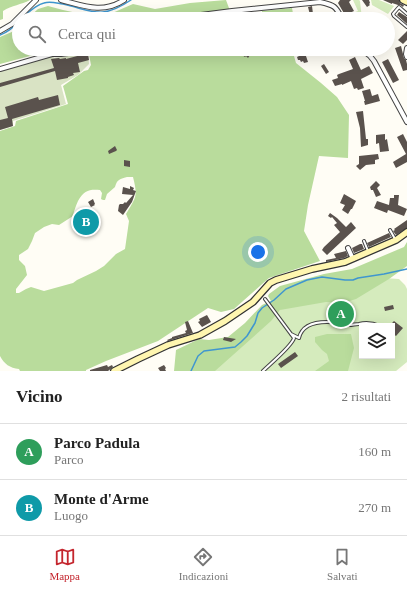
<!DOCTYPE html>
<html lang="it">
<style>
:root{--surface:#fff;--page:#f6f6f6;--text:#222;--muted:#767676;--line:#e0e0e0;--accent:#c4262e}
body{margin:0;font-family:Georgia,serif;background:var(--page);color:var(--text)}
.controls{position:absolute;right:12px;bottom:12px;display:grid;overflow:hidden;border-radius:0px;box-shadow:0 4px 16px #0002}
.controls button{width:36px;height:36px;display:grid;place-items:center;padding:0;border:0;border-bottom:1px solid var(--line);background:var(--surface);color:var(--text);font:20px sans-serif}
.you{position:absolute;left:258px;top:252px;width:14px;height:14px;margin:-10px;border:3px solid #fff;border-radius:50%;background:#1a73e8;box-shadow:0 0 0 6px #1a73e833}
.badge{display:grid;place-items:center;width:26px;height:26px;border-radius:50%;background:var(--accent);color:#fff;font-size:13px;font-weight:700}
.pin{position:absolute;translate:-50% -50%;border:2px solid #fff;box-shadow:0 1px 4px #0006}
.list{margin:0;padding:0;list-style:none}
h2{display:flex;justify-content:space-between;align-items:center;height:52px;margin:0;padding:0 16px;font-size:17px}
h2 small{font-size:13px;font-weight:400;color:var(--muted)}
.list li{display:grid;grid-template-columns:26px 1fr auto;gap:12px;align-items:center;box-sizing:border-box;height:56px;padding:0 16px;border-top:1px solid var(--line)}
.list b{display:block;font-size:15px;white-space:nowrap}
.list p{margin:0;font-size:13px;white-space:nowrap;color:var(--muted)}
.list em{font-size:13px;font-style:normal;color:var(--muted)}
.icon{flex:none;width:22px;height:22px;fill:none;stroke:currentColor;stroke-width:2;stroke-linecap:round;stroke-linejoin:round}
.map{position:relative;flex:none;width:407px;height:371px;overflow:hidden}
.search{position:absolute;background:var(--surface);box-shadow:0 4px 16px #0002;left:12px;right:12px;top:12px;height:44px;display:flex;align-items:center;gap:10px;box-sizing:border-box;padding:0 14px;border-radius:22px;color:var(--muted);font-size:15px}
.sheet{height:164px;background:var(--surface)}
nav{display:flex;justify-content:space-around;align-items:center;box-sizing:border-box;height:56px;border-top:1px solid var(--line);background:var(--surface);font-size:11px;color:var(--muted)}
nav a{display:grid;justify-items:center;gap:2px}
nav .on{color:var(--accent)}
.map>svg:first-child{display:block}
.farmland{fill:#f6f3d4}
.green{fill:#d5ebbd;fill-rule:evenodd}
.forest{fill:#b9dc9c;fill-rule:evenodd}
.cemetery{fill:#d9e3c4}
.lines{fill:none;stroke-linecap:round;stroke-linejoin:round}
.stream{stroke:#3f96cf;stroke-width:1.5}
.building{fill:#5a524d}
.service-casing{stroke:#444;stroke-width:4}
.minor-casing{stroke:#444;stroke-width:6}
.secondary-casing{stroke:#333;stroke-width:8}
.service{stroke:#fff;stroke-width:2}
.minor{stroke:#fff;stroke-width:4}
.secondary{stroke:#fff6b0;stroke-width:5.5}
</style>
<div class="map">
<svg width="407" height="371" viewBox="0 0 407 371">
<rect width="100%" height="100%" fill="#fffdf5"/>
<path class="farmland" d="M58 13 71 19H32L41 17 47 16 52 14Z"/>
<path class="green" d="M353 0H359L360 1 362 19H347L345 16 358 11Z
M371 0H379L394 6 388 14 372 5Z
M384 278 399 279 405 285 407 289V362L396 371H197L262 325 288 303ZM362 326H392V356H362Z"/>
<path class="forest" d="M0 0H30C21 5 12 5 3 11V19L0 20Z
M226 0 233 19H71L58 13 52 14 47 16 27 19 38 9 48 6 63 10 96 17 110 14 133 4 155 9 190 3Z
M292 8 294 19H262V11Z
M19 26V49H56L0 64V37L14 31Z
M88 49H292L296 63 321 83 337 97 349 115 348 158 319 156 308 205 304 231 320 261 269 278 234 309 221 312 208 308 158 341 106 361 86 370V371H20L19 369C10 368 4 364 0 356V131L15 126 16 121 68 104 63 86 84 71 88 70 91 65ZM127 177H133C138 197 136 197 126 214L129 221 125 249 116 254 104 266 96 271 77 280 73 283 44 291 31 287 26 289 19 293H16V289L27 275 25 266 19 260V255L28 249 32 241 35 233 44 227 52 224 59 225 73 216C74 210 76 206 78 201 84 190 90 189 100 190L102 193 101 199 103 200H105L107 194 115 187C117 180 119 179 127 177Z
M407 242V266L389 279 356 299 343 303 326 302 280 310 271 321 215 371H174L176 350 199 339 209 340 228 337 245 323 262 305 271 301 268 296 269 294 280 286 324 274 352 269 404 247Z
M327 334H351L354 348 348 371H315L329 361 327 354 322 350 315 342V337Z"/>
<path class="cemetery" d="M88 53 89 64 78 75 61 85 66 104 13 121V126L0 130V71L53 56 54 58Z"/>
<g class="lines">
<path class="stream" d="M21 19C28 13 35 5 44 3 50 1 56 3 63 4 94 11 101 20 131 0
M0 35C8 32 14 27 19 21
M191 371 198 356 204 351 235 347 241 342 247 336 255 323 258 313 262 308 274 300 286 289 307 280 322 277 345 280H353L358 278 384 274 407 269"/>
</g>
<path class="building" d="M340 0H351L349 2 354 11 345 15 338 3Z
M362 0H369L370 3 369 4 370 5 367 7Z
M383 0H399L400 3 404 5 403 7 400 5H398L392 3V4Z
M312 6 313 14 310 15 308 7Z
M399 12 407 17V24L397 15Z
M407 31V40L403 44 398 40Z
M401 46 404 58 406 60 407 64V70L403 71 395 48Z
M241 49H243L250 55 248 58 246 56 245 57 242 55V52L240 50Z
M335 49H351L352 51 346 55 344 52 341 53V52L336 53Z
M305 53 308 62 304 63 303 61 301 62 300 60H298L297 57 299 56V55Z
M88 54 89 60 78 63 80 72 73 73 74 75 68 77V78L57 80 55 71 0 87V83L54 68 51 59 59 58 60 59 66 58V59L81 55Z
M355 57 361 70 369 66 373 73 361 79 364 88 358 90 357 88 354 89 351 81 342 85V84L335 86 332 80 338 78 337 75 339 74 353 69 349 60Z
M388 59 399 80 393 83 382 62Z
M324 64 329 72 326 74 321 66Z
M370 89 372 96 378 94 380 101 365 105 364 101H365L362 91Z
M58 95 60 105 12 119 13 126 0 130V120L8 118 5 107 38 97 39 100Z
M363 111 366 139H368V145L361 147 360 128 356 112Z
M385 134V140L387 139 389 151 380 152 379 143 376 144V135Z
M403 134 407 142V162L396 168 393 162 406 154 397 137Z
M115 146 117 150 116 151 109 154 108 151Z
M378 154 379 159 375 160V164L366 165 360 170 356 166 359 164V156Z
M124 160 130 161V167L124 166Z
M376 181 380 185 377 188 381 195 376 197 373 190H371L370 187Z
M130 186 134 188 133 190 136 191 132 202 123 215 118 211 119 205 120 204H123L125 202 126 203 133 195 122 194 123 187 130 189Z
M344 194 356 201 352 209H351L348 214 342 210 345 205 340 203Z
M394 195H399L398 205 407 209 404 216 388 210 387 213 374 208 377 201 389 205 390 198H394Z
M93 199 95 204H94L95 205 91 207 88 202Z
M330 213 337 218 346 227 351 222 356 228 327 255 322 250 324 247 340 232 334 225 337 223 332 217 331 218 328 216Z
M407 220V228L396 235 393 231 395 230 394 229Z
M389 233 391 237 369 247 367 243Z
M360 244H362L364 249 354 253 352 248Z
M346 251 348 256 344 258 326 262V260L336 258 334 254Z
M393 305 394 309 385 311 384 307Z
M207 315 211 322 202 327 198 322 200 321 199 319Z
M188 321 193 333 168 341 167 340 172 338V337L186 333 185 331 187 330 185 322Z
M394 321 403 328 396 336 392 333V326H389Z
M224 337 236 339 231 342 223 340Z
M295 352 298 356 281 368 278 364Z
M107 365 108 367 112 365 113 367 108 371H90V370Z
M164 365 166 368 165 369 166 371H160L158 368Z"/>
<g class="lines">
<defs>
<path id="service" d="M407 14 399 7 393 14 394 16 407 27
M390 230 395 239
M364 241 368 251
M291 334 299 338C303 321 325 321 340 323 343 324 346 325 349 325 353 325 355 324 359 324 366 322 373 323 380 326
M263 371C270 364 292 346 294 338L265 299"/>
<path id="minor" d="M61 0C84 6 103 14 124 0
M170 19 232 11 320 2C334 5 336 6 342 19
M0 31 12 24 36 0
M407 48 406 54 407 57
M361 49 370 56 374 61 407 122
M0 69 52 54H61L97 49
M348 248 353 259"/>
<path id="secondary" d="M403 0 407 2
M114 371 138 359 168 345 200 335 225 321 253 302 270 283 276 280 312 269 345 262 396 240 407 232"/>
</defs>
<use href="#service" class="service-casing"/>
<use href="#minor" class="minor-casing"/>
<use href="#secondary" class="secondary-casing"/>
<use href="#service" class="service"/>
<use href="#minor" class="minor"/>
<use href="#secondary" class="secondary"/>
</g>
</svg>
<div class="controls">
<button><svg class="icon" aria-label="layers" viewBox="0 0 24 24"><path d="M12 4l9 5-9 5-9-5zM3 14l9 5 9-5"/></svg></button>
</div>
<div class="you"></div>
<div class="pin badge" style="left:341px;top:314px;background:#2e9e5b">A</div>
<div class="pin badge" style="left:86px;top:222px;background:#0f9aa8">B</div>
<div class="search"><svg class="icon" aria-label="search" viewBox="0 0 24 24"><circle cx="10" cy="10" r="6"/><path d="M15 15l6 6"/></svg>Cerca qui</div>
</div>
<section class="sheet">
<h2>Vicino<small>2 risultati</small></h2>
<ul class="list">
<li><span class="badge" style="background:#2e9e5b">A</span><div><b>Parco Padula</b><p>Parco</p></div><em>160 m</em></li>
<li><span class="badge" style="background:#0f9aa8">B</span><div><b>Monte d'Arme</b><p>Luogo</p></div><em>270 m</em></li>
</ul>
</section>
<nav>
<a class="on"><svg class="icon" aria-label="map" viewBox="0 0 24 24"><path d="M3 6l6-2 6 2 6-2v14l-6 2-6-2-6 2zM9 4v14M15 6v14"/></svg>Mappa</a>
<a><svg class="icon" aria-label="directions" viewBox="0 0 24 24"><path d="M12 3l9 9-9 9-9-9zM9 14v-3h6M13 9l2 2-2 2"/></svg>Indicazioni</a>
<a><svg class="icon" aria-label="saved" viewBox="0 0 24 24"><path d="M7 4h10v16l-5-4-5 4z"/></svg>Salvati</a>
</nav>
